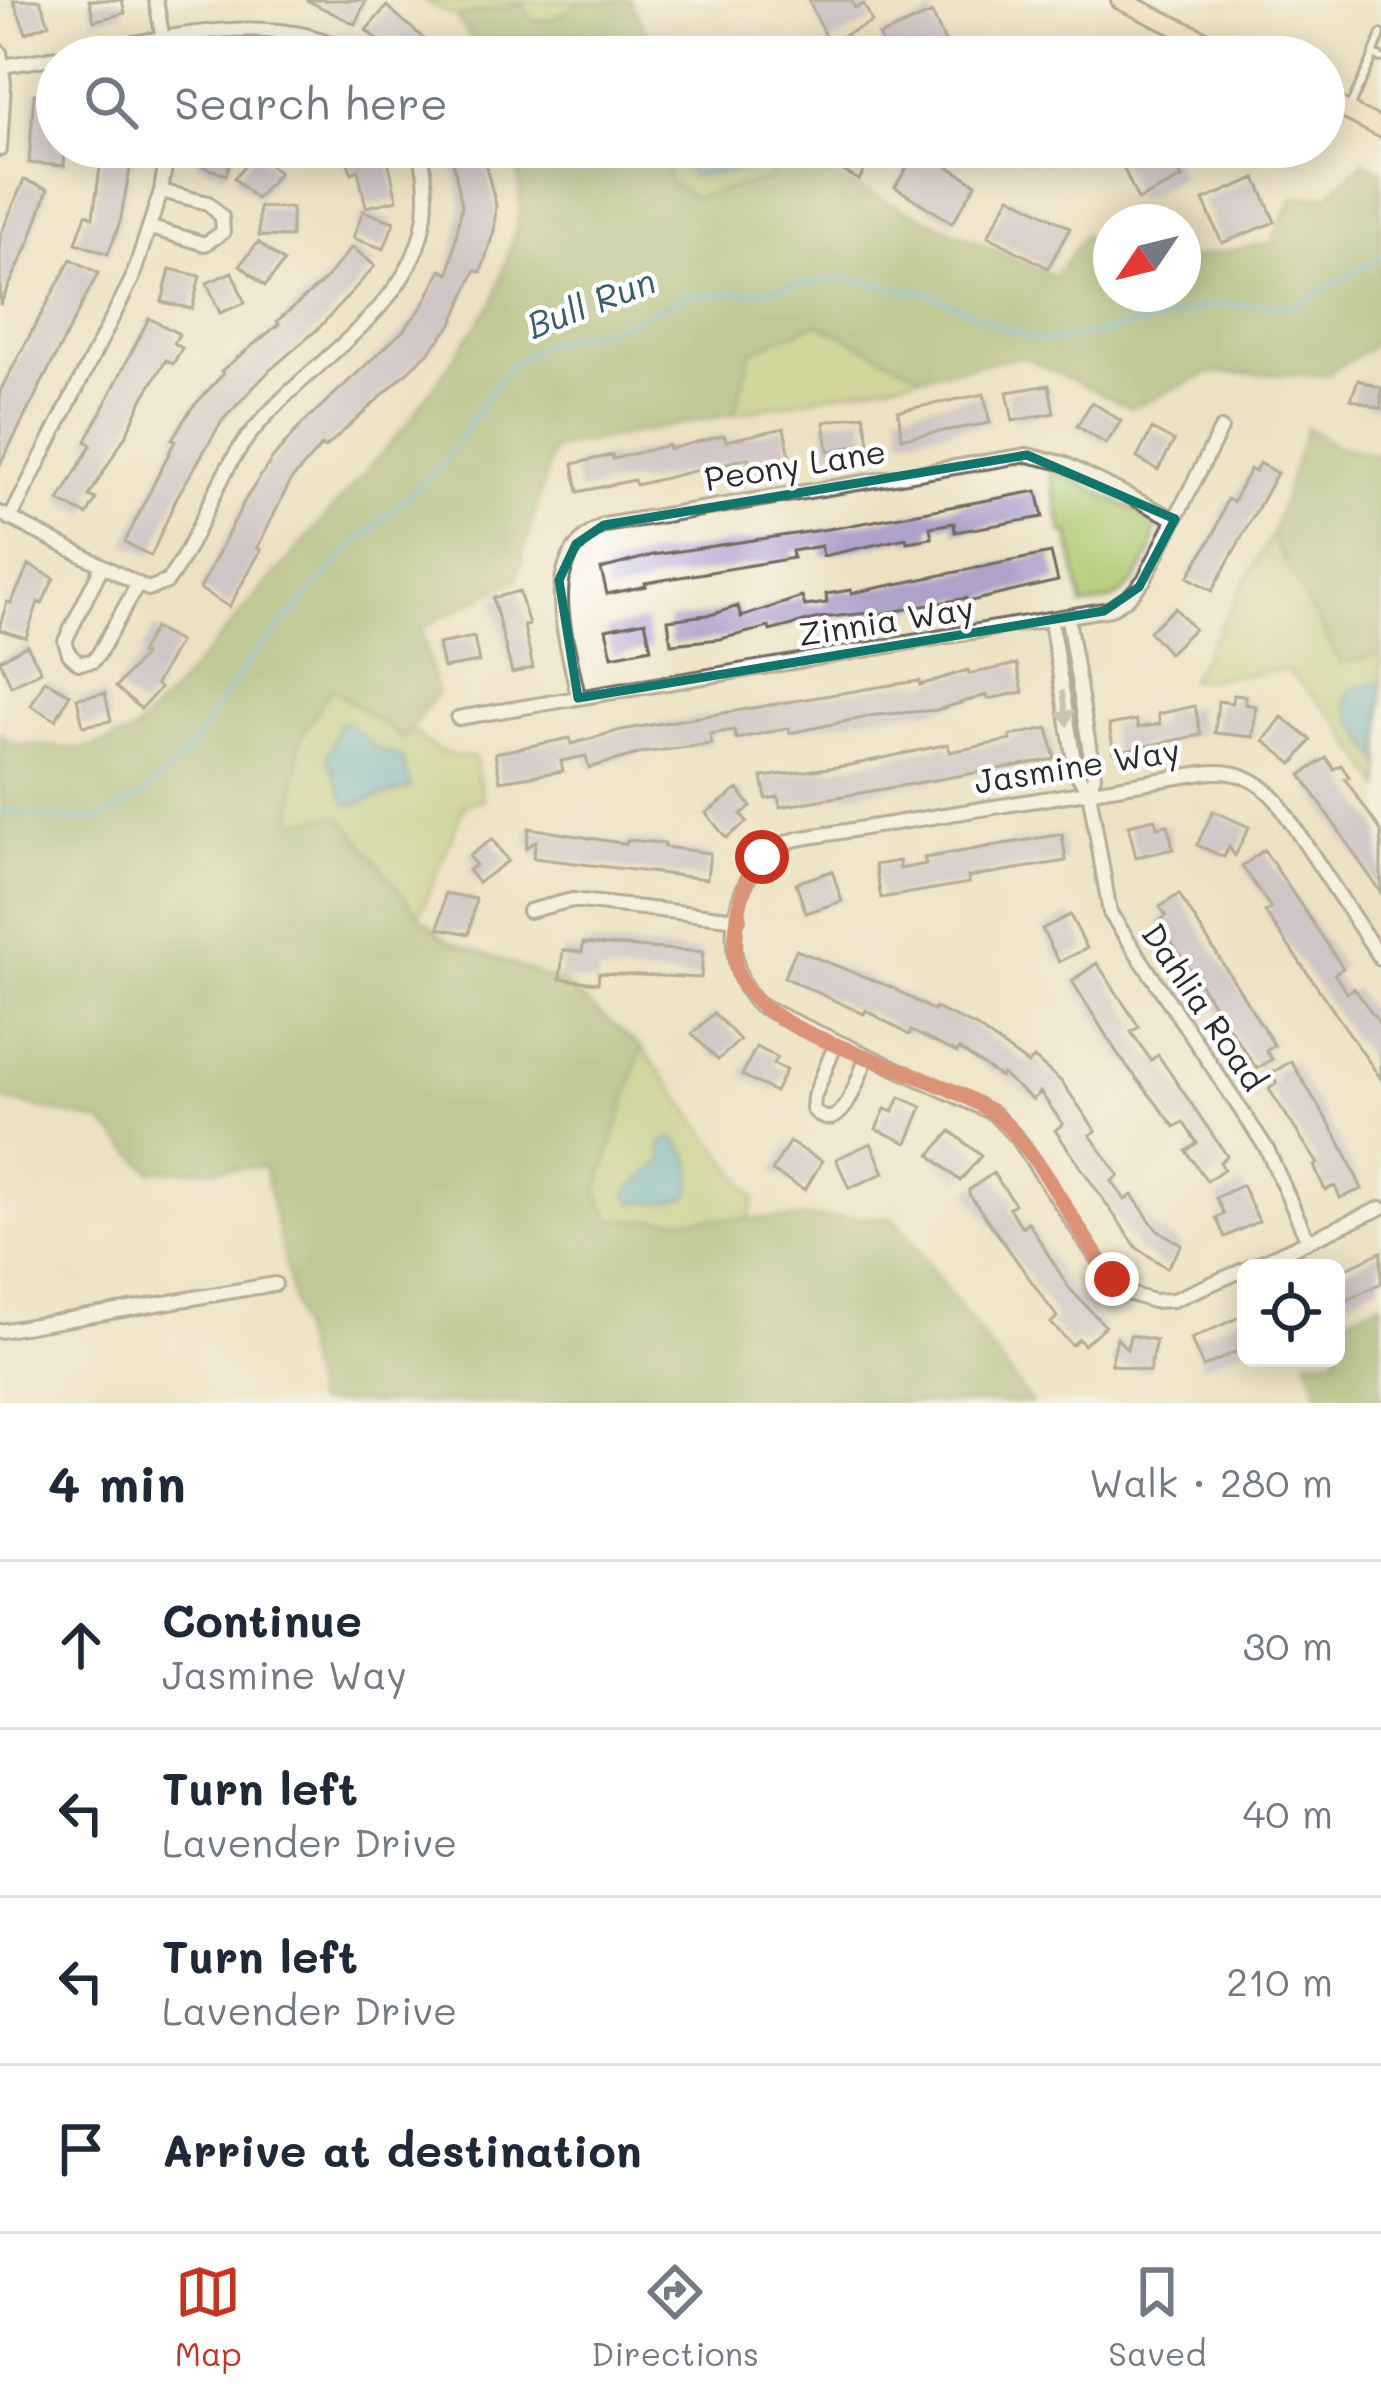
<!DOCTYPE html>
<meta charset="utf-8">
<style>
:root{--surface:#fff;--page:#f2f2f3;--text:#1f2937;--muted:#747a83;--line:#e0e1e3;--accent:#c8321e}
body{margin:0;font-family:Mali,sans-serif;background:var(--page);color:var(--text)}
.controls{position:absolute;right:36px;bottom:36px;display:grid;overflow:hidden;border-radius:18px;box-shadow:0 6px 30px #0003}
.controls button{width:108px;height:108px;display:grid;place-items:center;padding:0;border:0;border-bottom:3px solid var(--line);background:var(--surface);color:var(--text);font:60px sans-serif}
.compass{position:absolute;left:1093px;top:204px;width:108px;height:108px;border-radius:50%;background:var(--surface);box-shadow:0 6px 30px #0003;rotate:235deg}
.stop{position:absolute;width:36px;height:36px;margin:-27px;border:9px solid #c8321e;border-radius:50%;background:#fff}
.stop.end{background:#c8321e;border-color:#fff;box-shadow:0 3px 12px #0008}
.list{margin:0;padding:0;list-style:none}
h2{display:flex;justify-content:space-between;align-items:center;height:156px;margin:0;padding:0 48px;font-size:51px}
h2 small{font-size:39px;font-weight:400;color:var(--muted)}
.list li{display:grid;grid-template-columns:78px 1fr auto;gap:36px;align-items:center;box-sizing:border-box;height:168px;padding:0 48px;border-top:3px solid var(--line)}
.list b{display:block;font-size:45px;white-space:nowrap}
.list p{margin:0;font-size:39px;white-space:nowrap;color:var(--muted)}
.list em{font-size:39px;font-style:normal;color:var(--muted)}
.icon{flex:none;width:66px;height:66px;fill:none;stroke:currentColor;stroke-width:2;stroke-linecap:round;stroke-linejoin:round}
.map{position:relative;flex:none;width:1381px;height:1403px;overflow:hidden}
.search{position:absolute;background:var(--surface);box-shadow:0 6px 30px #0003;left:36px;right:36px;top:36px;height:132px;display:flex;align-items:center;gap:30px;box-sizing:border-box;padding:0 42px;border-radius:66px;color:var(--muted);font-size:45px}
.sheet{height:828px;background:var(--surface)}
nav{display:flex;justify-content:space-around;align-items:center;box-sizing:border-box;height:168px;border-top:3px solid var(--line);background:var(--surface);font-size:33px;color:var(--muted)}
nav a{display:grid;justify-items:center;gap:6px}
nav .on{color:var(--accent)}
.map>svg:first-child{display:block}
.green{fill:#adc76d;stroke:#6c794c;stroke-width:3}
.forest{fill:#8aac60;stroke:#5a6c46;stroke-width:3}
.water{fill:#4bacca;stroke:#3b6c7a;stroke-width:3}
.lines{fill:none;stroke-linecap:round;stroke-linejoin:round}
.stream{stroke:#4bacca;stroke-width:4.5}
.building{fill:#aea2cb}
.lane-casing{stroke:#6f6b60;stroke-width:12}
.street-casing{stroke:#6f6b60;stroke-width:18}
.secondary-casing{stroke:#6f6b60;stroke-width:22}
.lane{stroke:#fff;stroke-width:6}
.street{stroke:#fff;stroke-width:12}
.secondary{stroke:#fde5c5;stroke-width:16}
.oneway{fill:#a0a0a0}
.route{stroke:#c8321e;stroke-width:15}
.marked{fill:none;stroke:#0f766e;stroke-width:9;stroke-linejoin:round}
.labels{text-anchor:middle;stroke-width:9;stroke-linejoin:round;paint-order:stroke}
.street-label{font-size:33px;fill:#2b2b2b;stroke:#fff}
.water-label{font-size:36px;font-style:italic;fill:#385f6b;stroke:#fff}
</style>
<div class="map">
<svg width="1381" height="1403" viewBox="0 0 1381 1403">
<rect width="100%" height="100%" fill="#fff"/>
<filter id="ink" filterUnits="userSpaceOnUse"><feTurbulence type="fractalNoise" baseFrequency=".00833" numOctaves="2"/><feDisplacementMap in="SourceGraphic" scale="24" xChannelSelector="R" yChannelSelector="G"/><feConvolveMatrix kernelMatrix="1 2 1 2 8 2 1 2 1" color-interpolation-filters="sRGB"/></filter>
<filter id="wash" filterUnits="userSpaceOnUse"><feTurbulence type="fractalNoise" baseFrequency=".004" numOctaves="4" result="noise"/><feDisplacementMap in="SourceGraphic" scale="48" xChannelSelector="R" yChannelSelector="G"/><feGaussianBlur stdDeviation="2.7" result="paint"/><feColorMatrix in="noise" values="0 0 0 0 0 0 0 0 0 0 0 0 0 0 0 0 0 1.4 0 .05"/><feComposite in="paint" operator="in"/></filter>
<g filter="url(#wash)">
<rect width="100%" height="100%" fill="#ece2c2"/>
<path class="green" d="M423 0H585L550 20 534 22 521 4 456 17Z
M665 147H769L782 154 769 180 694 197 669 182Z
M817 323 923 376 734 414 751 351Z
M1049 468 1139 512 1154 523C1159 545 1139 581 1121 594 1110 602 1096 604 1082 606L1069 533H1063Z
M1271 536 1341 663 1381 654V787L1338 721 1287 670 1189 681Z
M330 688 403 739 411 729C430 749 446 758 474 757L483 800 465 804 419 916 340 816 292 822 300 738Z
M642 1048 755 1198 749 1220 612 1221 597 1193Z"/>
<path class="forest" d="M585 0H630L658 57H485L456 17 522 4 534 21 550 20Z
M516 147H665L669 182 694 197 768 180 782 154 1055 277 1084 235 1111 248V294H1183V259L1271 243 1294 197 1329 195 1363 161 1381 170V341L1326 375 1210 373 1131 408 1021 356 923 376 817 323 751 351 734 414 553 449 516 580 421 628 437 693 404 739 331 688 300 739 292 822 340 815 419 916 447 940 563 983 642 1048 597 1193 612 1220 893 1217 1031 1403H315L264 1167 151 1171 101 1122 0 1099V733L12 744 84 749 132 734 174 690 408 423 494 300 521 211Z
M1307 427 1334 445 1377 456 1381 446V654L1341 663 1271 536Z
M1381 1302V1403H1323L1306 1358H1336V1322Z"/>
<path class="water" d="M678 147H729L757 160 758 165 729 173 692 176 679 161Z
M1381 682V764L1350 715 1345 697 1355 687Z
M345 721 376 748 402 758 411 788 353 805 346 803 327 758 339 722Z
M671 1137C693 1152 697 1172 689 1196L671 1202 633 1203 626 1192 663 1161 661 1144Z"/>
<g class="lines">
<path class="stream" d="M0 809 57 820 101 819 143 796 186 754 245 666 352 547 443 464 491 390 514 362 548 342 623 324 688 295 758 291 842 278 930 294 1014 332 1035 339 1061 340 1156 322 1214 304 1295 306 1381 257"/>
</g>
<g id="blocks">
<path class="building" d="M13 0H40L49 24 26 33Z
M89 0H122L125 13 94 21Z
M306 0H366L355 24Z
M809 0H851L855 8 864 4 872 22 828 43Z
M387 6 424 39 437 57H399L366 30Z
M932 13 952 57H889L879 36Z
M34 94 57 95V147H65L64 166 29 163Z
M103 147H134L120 222 108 254 76 243 86 214 93 217Z
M204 147H235L226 175 198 165Z
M358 147H385L397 200 366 207 358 170 352 173 344 154Z
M450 147H481L496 205 494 231 481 272 475 271 452 324 429 352 325 448 322 445 291 480 257 548 261 550 229 607 200 589 245 500 272 459 302 424 403 331 423 306 441 270 449 274 462 205Z
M801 147H878L859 180Z
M1114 147H1167L1182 178 1138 200Z
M919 148 976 184 952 223 895 187Z
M257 153 279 173 256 199 234 178Z
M1256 178 1275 222 1222 243 1203 200Z
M24 180 48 189 30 241 0 305V236Z
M1010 196 1070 228 1048 268 988 236Z
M259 207 292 208 291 237 259 236Z
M363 211 394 222 384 249 353 238Z
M258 242 284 262 265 286 240 265Z
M352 247 375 266 319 328 270 370 222 421 177 497 151 556 125 542 175 441 172 439 191 409 223 374 221 371 279 324 277 321 325 280Z
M71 259 98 273 0 465V391Z
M170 269 200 276 192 309 162 302Z
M232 272 245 303 220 313 207 283Z
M149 318 179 334 174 343 182 348 173 364 166 360 143 398 127 433 89 496 96 499 87 515 59 501 91 445 86 441Z
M1358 380 1381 388V409L1351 399Z
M1049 385 1054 413 1013 421 1007 392Z
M984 394 990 423 902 438 898 411Z
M1092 402 1121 421 1106 444 1077 426Z
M864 415 869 443 828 451 824 422Z
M784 428 790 456 749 465 748 458 636 485 634 480 578 492 573 464 612 455 613 459 668 445 669 449 724 435 726 441Z
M1152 429 1174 441 1158 470 1137 458Z
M1259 463 1277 473 1212 591 1188 577 1215 532 1227 499 1233 502 1250 469 1255 472Z
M1037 491 1043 517 955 532 954 523 930 527 932 538 907 542 906 538 823 556 821 546 792 551 793 558 645 583 646 586 607 594 601 569 653 555 841 527Z
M1051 553 1058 581 967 602 966 598 869 616 868 613 819 618 770 631 769 627 720 639 671 644 668 620 714 614 738 606 741 617 802 597 805 606 827 603 826 594 851 590 852 593Z
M29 565 54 578 42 604 38 602 26 638 0 630V625L7 602 11 603Z
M519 591 529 625 524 626 533 668 512 673 493 598Z
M1175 608 1194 629 1169 653 1149 631Z
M645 621 651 648 612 656 606 629Z
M154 628 179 642 156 684 160 688 141 709 116 687 144 655 140 653Z
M474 637 479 662 443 668 438 644Z
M27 645 41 671 11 686 0 660Z
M1017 664 1023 692 988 699 987 695 937 710 876 715 790 733 789 728 736 739 734 730 710 734 712 744 641 753 589 768 586 756 561 761 563 771 500 781 495 753 570 738 571 744 621 730 890 685 919 681 920 685 968 670 969 674Z
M45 680 70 694 56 720 31 706Z
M105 693 111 721 83 726 77 698Z
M1233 695 1245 696V704L1256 706 1253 737 1215 733 1218 701 1232 703Z
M1195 706 1201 735 1114 752 1109 725 1136 720 1138 728 1160 724 1158 714Z
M1282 717 1311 740 1293 764 1264 741Z
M1048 728 1055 759 780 807 778 797 766 799 762 777 851 765 948 744 950 752 1011 740 1010 736Z
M1326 758 1334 769 1341 765 1349 777 1345 779 1381 831V893L1301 775Z
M738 789 751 807 741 814 747 822 726 838 706 813Z
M1213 811 1249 827 1235 856 1229 847 1224 857 1197 845Z
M1155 819 1157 827 1168 825 1173 849 1136 857 1128 825Z
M529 828 626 844 627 840 665 843 664 847 710 853 707 879 533 858 536 841 526 848Z
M1062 834 1066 861 968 877 969 883 881 898 875 865 899 861 900 869 926 864 924 858Z
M492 839 508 861 478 883 468 870 476 865 469 856Z
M1264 850 1343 968 1334 974 1347 993 1354 988 1381 1026V1079L1265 912 1271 908 1242 866Z
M832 871 842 901 806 913 796 883Z
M445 893 476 899 469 934 439 928Z
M1179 894 1274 1045 1266 1051 1272 1059 1257 1069 1158 922 1166 916 1160 907Z
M1070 915 1087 948 1059 962 1042 929Z
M583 943 703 952 701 978 599 973 598 983 560 979 563 950 582 952Z
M796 950 891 987 934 1011 935 1008 975 1026 1028 1064 1034 1058 1062 1082 1096 1131 1090 1135 1119 1176 1112 1181 1125 1200 1132 1195 1156 1229 1182 1245 1167 1268 1137 1248 1055 1130 1063 1124 1040 1092 1033 1100 1002 1074 1000 1077 959 1049 957 1053 911 1031 909 1035 866 1010 864 1014 784 977Z
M1097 963 1139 1027 1131 1032 1151 1060 1158 1055 1227 1156 1220 1162 1224 1169 1207 1181 1186 1151 1197 1143 1183 1122 1175 1127 1119 1056 1072 981Z
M714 1013 740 1040 718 1060 692 1034Z
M756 1047 777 1057 773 1064 786 1070 775 1092 742 1075Z
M1291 1061 1339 1140 1362 1189 1340 1198 1335 1186 1325 1190 1314 1166 1318 1164 1269 1089 1277 1083 1271 1074Z
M900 1097 922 1107 907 1143 876 1129 885 1109 893 1112Z
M951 1131 981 1156 960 1181 930 1155Z
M789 1142 822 1161 805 1190 772 1171Z
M871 1143 884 1173 849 1188 836 1159Z
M993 1173 1015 1204 1009 1208 1022 1227 1028 1222 1069 1288 1105 1326 1084 1345 1079 1339 1072 1345 1051 1323 1057 1317 969 1194V1190Z
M1242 1185 1259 1221 1225 1237 1216 1218 1224 1214 1216 1198Z
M1381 1252V1283L1346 1301 1336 1273Z
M1246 1314V1347L1203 1367 1191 1339Z
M1130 1335 1156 1340 1149 1372 1111 1364 1117 1338 1127 1349Z"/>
</g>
</g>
<g filter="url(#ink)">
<use href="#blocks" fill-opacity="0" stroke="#6f6b60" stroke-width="3"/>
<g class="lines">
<defs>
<path id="lane" d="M1374 53 1381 34
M1349 108 1374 55 1381 58"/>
<path id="street" d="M156 0 166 57
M0 52 4 84 0 149
M59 57C145 43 280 3 356 57
M3 66 57 57
M151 228 205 244 223 232 222 217 208 203 161 191
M0 513 148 589 167 582C198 540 212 488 242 445 313 345 460 298 419 147
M10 519 132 279 161 191 168 147
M102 566 65 641 69 654 79 663 93 661 98 655 138 584
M1068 619 1094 776 1089 791 1110 913 1267 1149 1308 1241
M1051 622 1076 773 1089 791
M578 698C568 638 534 559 604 525L1027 455 1063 463 1175 519
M458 718 1110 609 1128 598 1144 580 1221 429
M529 911 572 900 738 919
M836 1043 814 1097 813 1109C841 1142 859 1076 867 1056
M1248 1268 1381 1208
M1246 1269 1173 1300 1153 1301 1128 1293 1105 1271 1019 1140 993 1113 758 1005C714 959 731 856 797 839L1203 773C1234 769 1256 777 1277 801L1381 959
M0 1331 275 1284"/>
<path id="secondary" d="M1120 0 1239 57
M1324 99 1381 128"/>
</defs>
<use href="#lane" class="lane-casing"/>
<use href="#street" class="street-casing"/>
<use href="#secondary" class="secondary-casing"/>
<use href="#lane" class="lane"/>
<use href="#street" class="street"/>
<use href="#secondary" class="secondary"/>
</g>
<defs><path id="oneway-solid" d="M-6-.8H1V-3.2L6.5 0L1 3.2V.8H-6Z" transform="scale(3)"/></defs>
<use class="oneway" href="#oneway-solid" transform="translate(1065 708) rotate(81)"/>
</g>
<g class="lines" filter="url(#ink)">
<path class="route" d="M762 857C744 877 740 898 737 924 735 942 732 961 740 979 766 1041 938 1069 995 1115 1043 1155 1074 1229 1112 1279"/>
</g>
<path d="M0 0H1381V1403H0ZM1027 455 1175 519 1139 587 1104 611 578 698 559 580 576 544 604 525Z" fill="#ece2c2" fill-opacity=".55" fill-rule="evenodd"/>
<path class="marked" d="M1027 455 1175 519 1139 587 1104 611 578 698 559 580 576 544 604 525Z"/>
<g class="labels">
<g class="street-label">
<text transform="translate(795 465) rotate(-9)" y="12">Peony Lane</text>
<text transform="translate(886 621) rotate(-9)" y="12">Zinnia Way</text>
<text transform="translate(1077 766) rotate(-9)" y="12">Jasmine Way</text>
<text transform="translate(1204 1007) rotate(56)" y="12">Dahlia Road</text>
</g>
<g class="water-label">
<text transform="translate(591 303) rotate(-21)" y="13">Bull Run</text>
</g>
</g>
</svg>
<div class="controls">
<button><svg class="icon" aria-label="locate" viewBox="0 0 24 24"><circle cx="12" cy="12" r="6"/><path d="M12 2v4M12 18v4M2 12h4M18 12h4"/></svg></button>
</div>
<svg class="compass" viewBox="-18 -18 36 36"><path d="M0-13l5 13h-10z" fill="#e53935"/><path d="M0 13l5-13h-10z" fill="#747a83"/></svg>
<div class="stop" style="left:762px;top:857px"></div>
<div class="stop end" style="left:1112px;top:1279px"></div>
<div class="search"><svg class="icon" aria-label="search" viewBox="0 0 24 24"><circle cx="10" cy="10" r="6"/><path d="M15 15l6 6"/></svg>Search here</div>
</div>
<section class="sheet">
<h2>4 min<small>Walk · 280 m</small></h2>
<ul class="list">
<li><svg class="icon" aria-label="ahead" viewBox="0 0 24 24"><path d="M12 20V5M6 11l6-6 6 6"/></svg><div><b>Continue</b><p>Jasmine Way</p></div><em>30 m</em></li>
<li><svg class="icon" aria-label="left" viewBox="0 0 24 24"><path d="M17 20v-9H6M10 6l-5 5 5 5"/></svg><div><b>Turn left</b><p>Lavender Drive</p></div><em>40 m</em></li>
<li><svg class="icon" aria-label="left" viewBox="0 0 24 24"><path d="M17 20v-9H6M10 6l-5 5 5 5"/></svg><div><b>Turn left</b><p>Lavender Drive</p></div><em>210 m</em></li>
<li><svg class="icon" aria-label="arrive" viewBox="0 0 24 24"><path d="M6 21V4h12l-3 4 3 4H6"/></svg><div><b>Arrive at destination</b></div></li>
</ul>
</section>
<nav>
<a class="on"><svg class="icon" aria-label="map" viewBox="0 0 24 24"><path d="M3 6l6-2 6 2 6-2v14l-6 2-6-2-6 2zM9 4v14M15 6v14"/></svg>Map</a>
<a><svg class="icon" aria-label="directions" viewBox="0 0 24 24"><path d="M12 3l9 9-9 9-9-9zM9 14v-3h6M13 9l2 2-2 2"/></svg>Directions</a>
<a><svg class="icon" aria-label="saved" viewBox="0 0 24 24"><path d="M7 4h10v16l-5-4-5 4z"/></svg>Saved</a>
</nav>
